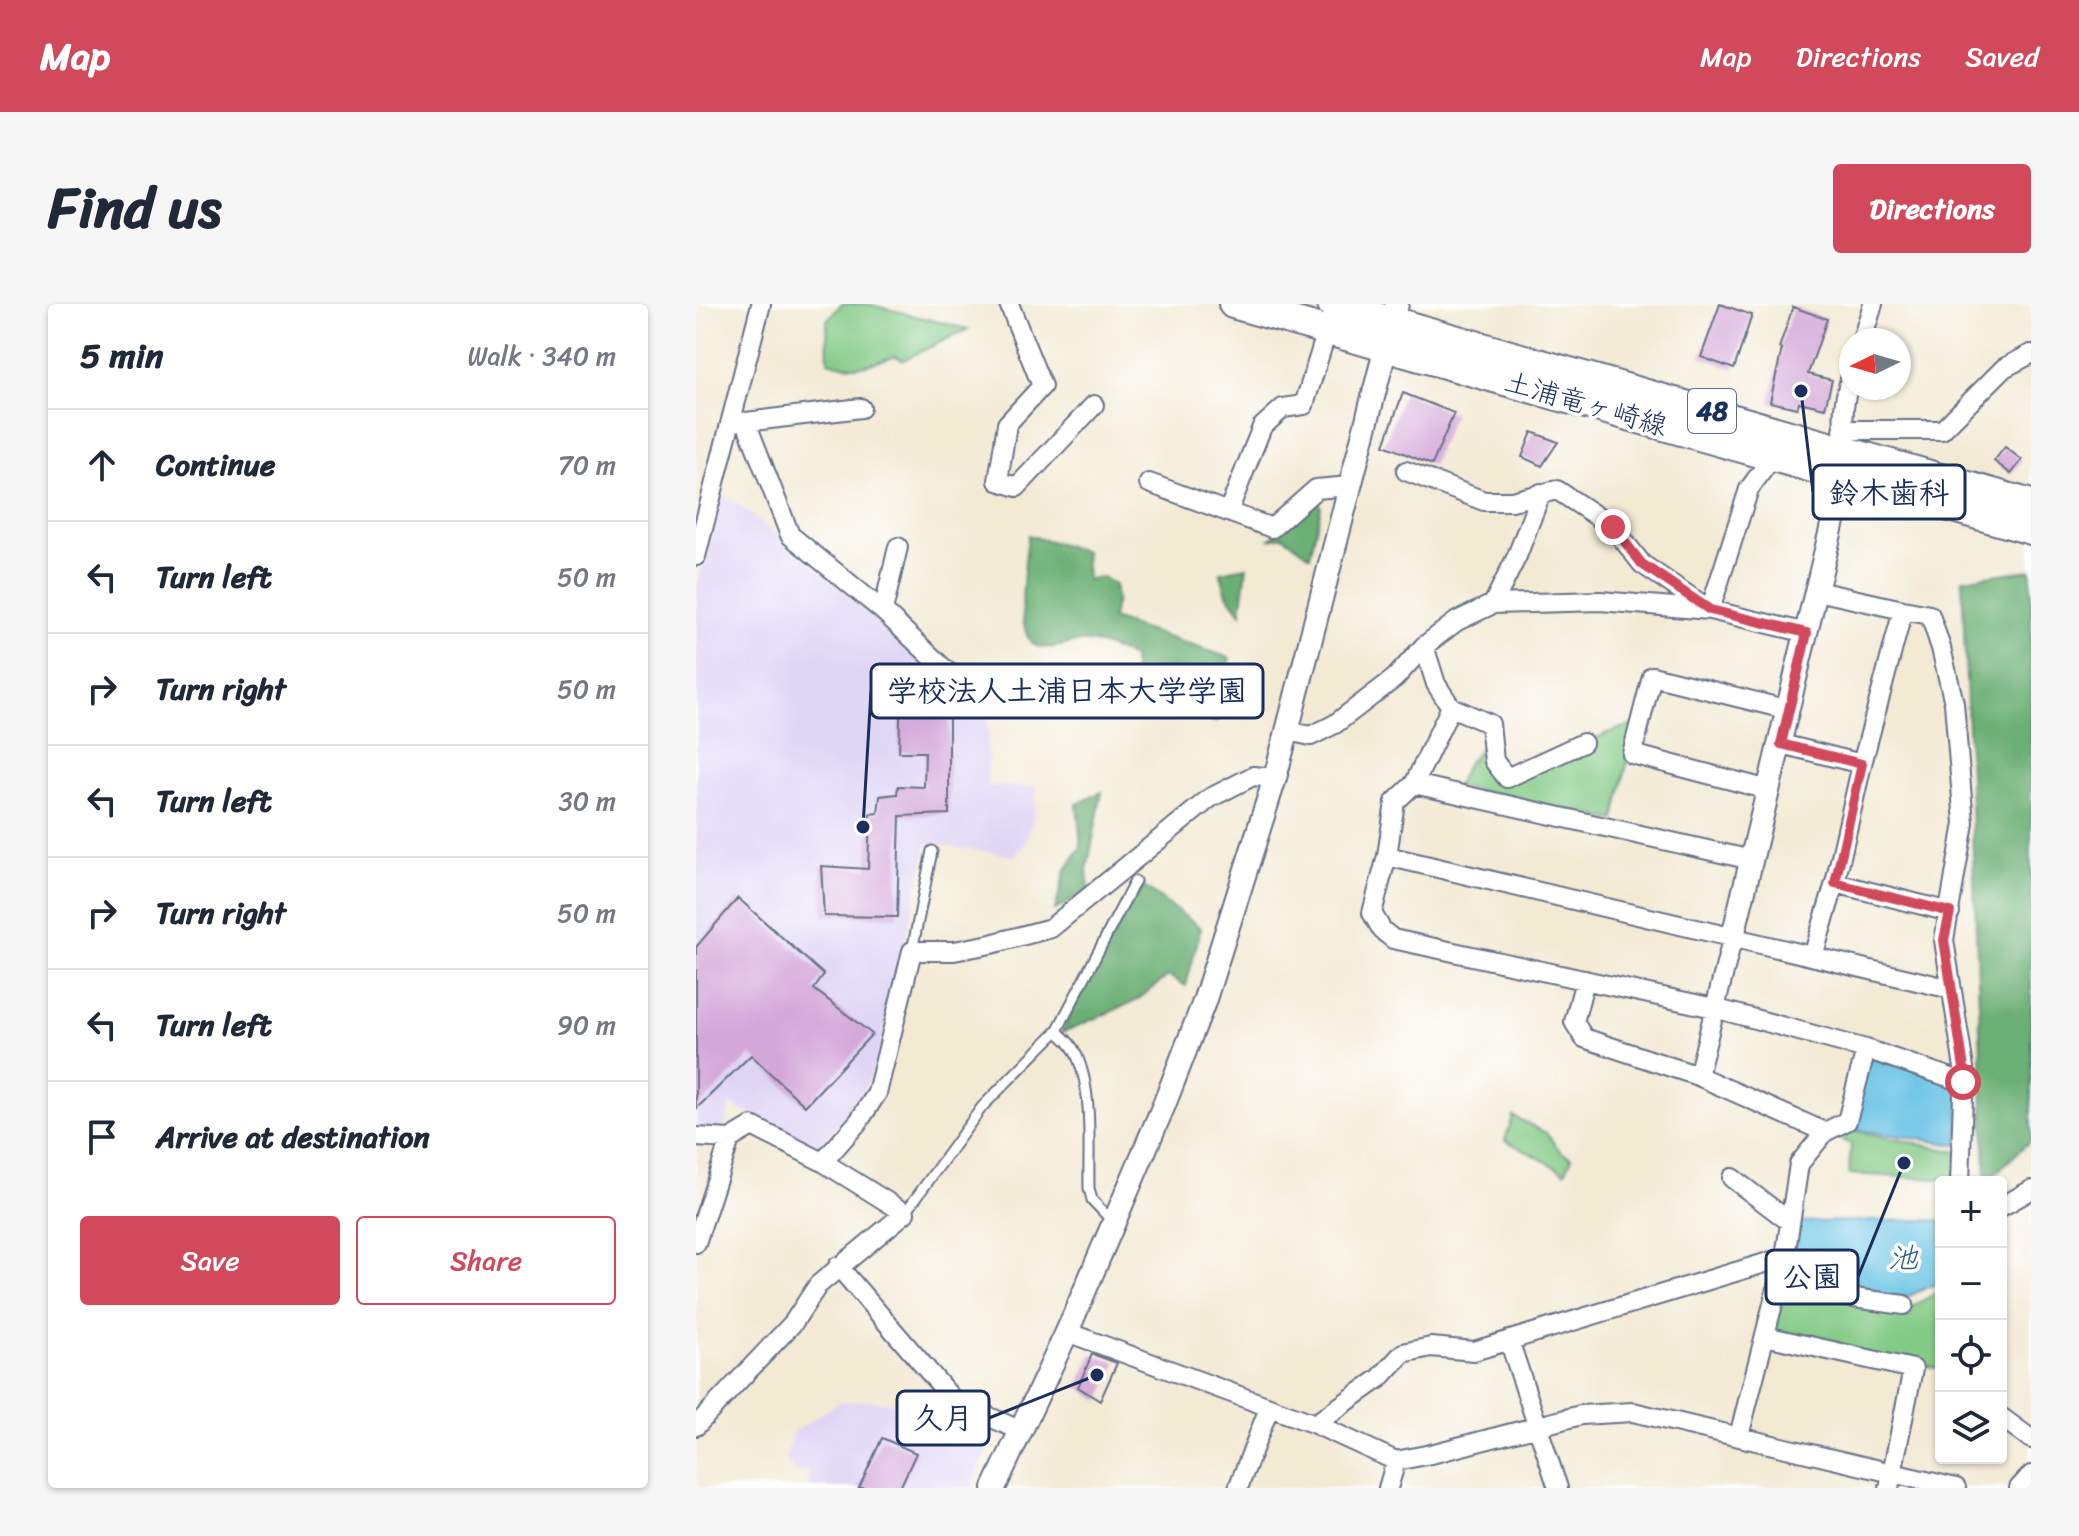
<!DOCTYPE html>
<meta charset="utf-8">
<style>
:root{--surface:#fff;--page:#f6f6f7;--text:#1f2937;--muted:#747a83;--line:#e0e1e3;--accent:#d1495b}
body{margin:0;font-family:Sriracha,"Klee One",sans-serif;background:var(--page);color:var(--text)}
.controls{position:absolute;right:24px;bottom:24px;display:grid;overflow:hidden;border-radius:8px;box-shadow:0 2px 6px #0004}
.controls button{width:72px;height:72px;display:grid;place-items:center;padding:0;border:0;border-bottom:2px solid var(--line);background:var(--surface);color:var(--text);font:40px sans-serif}
.compass{position:absolute;left:1143px;top:24px;width:72px;height:72px;border-radius:50%;background:var(--surface);box-shadow:0 2px 6px #0004;rotate:265deg}
.stop{position:absolute;width:24px;height:24px;margin:-18px;border:6px solid #d1495b;border-radius:50%;background:#fff}
.stop.end{background:#d1495b;border-color:#fff;box-shadow:0 2px 8px #0008}
.list{margin:0;padding:0;list-style:none}
h2{display:flex;justify-content:space-between;align-items:center;height:104px;margin:0;padding:0 32px;font-size:34px}
h2 small{font-size:26px;font-weight:400;color:var(--muted)}
.list li{display:grid;grid-template-columns:52px 1fr auto;gap:24px;align-items:center;box-sizing:border-box;height:112px;padding:0 32px;border-top:2px solid var(--line)}
.list b{display:block;font-size:30px;white-space:nowrap}
.list em{font-size:26px;font-style:normal;color:var(--muted)}
.actions{display:flex;gap:16px;padding:24px 32px}
.actions a{flex:1;padding:18px 0;border:2px solid var(--accent);border-radius:8px;text-align:center;font-size:28px;color:var(--accent)}
.actions .main{background:var(--accent);color:#fff}
.icon{flex:none;width:44px;height:44px;fill:none;stroke:currentColor;stroke-width:2;stroke-linecap:round;stroke-linejoin:round}
.map{position:relative;flex:none;width:1335px;height:1184px;overflow:hidden;border-radius:8px}
header{display:flex;align-items:center;gap:48px;box-sizing:border-box;height:112px;padding:0 40px;background:var(--accent);color:#fff}
header strong{font-size:38px}
nav{display:flex;gap:44px;margin-inline-start:auto;font-size:28px}
.intro{display:flex;align-items:center;justify-content:space-between;box-sizing:border-box;height:192px;padding:0 48px}
h1{margin:0;font-size:56px}
.button{padding:20px 36px;border-radius:8px;background:var(--accent);color:#fff;font-size:28px;font-weight:700}
main{display:flex;gap:48px;padding:0 48px}
aside{flex:1;background:var(--surface);border-radius:8px;box-shadow:0 2px 6px #0004}
.map>svg:first-child{display:block}
.built{fill:#dfd5f5}
.green{fill:#84cb86;stroke:#507d72;stroke-width:2}
.forest{fill:#6baf73;stroke:#436f68;stroke-width:2}
.water{fill:#66c2e4;stroke:#4078a1;stroke-width:2}
.building{fill:#d4a7d9}
.lines{fill:none;stroke-linecap:round;stroke-linejoin:round}
.service-casing{stroke:#677087;stroke-width:13}
.minor-casing{stroke:#677087;stroke-width:22}
.tertiary-casing{stroke:#677087;stroke-width:26}
.primary-casing{stroke:#677087;stroke-width:32}
.service{stroke:#fff;stroke-width:9}
.minor{stroke:#fff;stroke-width:18}
.tertiary{stroke:#fff;stroke-width:22}
.primary{stroke:#fff;stroke-width:28}
.route{stroke:#d1495b;stroke-width:10}
.labels{text-anchor:middle;stroke-width:7;stroke-linejoin:round;paint-order:stroke}
.shield{fill:#fff;stroke:#5f6d8e;stroke-width:2}
.shield-label{font-size:26px;font-weight:bold;fill:#1b2f5e}
.street-label{font-size:28px;fill:#1b2f5e;stroke:#fff}
.water-label{font-size:30px;font-style:italic;fill:#325b86;stroke:#fff}
.leader{fill:none;stroke:#1b2f5e;stroke-width:3}
.callout-dot{fill:#1b2f5e;stroke:#fff;stroke-width:3}
.callout{fill:#fff;stroke:#1b2f5e;stroke-width:3}
.callout-label{font-size:30px;text-anchor:middle;font-weight:bold;fill:#1b2f5e}
</style>
<header>
<strong>Map</strong>
<nav><a>Map</a><a>Directions</a><a>Saved</a></nav>
</header>
<div class="intro"><h1>Find us</h1><a class="button">Directions</a></div>
<main>
<aside>
<h2>5 min<small>Walk · 340 m</small></h2>
<ul class="list">
<li><svg class="icon" aria-label="ahead" viewBox="0 0 24 24"><path d="M12 20V5M6 11l6-6 6 6"/></svg><div><b>Continue</b></div><em>70 m</em></li>
<li><svg class="icon" aria-label="left" viewBox="0 0 24 24"><path d="M17 20v-9H6M10 6l-5 5 5 5"/></svg><div><b>Turn left</b></div><em>50 m</em></li>
<li><svg class="icon" aria-label="right" viewBox="0 0 24 24"><path d="M7 20v-9h11M14 6l5 5-5 5"/></svg><div><b>Turn right</b></div><em>50 m</em></li>
<li><svg class="icon" aria-label="left" viewBox="0 0 24 24"><path d="M17 20v-9H6M10 6l-5 5 5 5"/></svg><div><b>Turn left</b></div><em>30 m</em></li>
<li><svg class="icon" aria-label="right" viewBox="0 0 24 24"><path d="M7 20v-9h11M14 6l5 5-5 5"/></svg><div><b>Turn right</b></div><em>50 m</em></li>
<li><svg class="icon" aria-label="left" viewBox="0 0 24 24"><path d="M17 20v-9H6M10 6l-5 5 5 5"/></svg><div><b>Turn left</b></div><em>90 m</em></li>
<li><svg class="icon" aria-label="arrive" viewBox="0 0 24 24"><path d="M6 21V4h12l-3 4 3 4H6"/></svg><div><b>Arrive at destination</b></div></li>
</ul>
<div class="actions"><a class="main">Save</a><a>Share</a></div>
</aside>
<div class="map">
<svg width="1335" height="1184" viewBox="0 0 1335 1184">
<rect width="100%" height="100%" fill="#fff"/>
<filter id="ink" filterUnits="userSpaceOnUse"><feTurbulence type="fractalNoise" baseFrequency=".0125" numOctaves="2"/><feDisplacementMap in="SourceGraphic" scale="16" xChannelSelector="R" yChannelSelector="G"/><feConvolveMatrix kernelMatrix="1 2 1 2 8 2 1 2 1" color-interpolation-filters="sRGB"/></filter>
<filter id="wash" filterUnits="userSpaceOnUse"><feTurbulence type="fractalNoise" baseFrequency=".006" numOctaves="4" result="noise"/><feDisplacementMap in="SourceGraphic" scale="32" xChannelSelector="R" yChannelSelector="G"/><feGaussianBlur stdDeviation="1.8" result="paint"/><feColorMatrix in="noise" values="0 0 0 0 0 0 0 0 0 0 0 0 0 0 0 0 0 1.4 0 .05"/><feComposite in="paint" operator="in"/></filter>
<g filter="url(#wash)">
<rect width="100%" height="100%" fill="#f3ead4"/>
<path class="built" d="M28 190 96 242 292 410V482L340 483 339 507 329 541 318 552 232 539 180 758 166 789 127 839 113 842 34 800 30 821 24 826H0V286Z
M174 1096 251 1107 301 1127 275 1184H114L111 1167 101 1169 89 1154 98 1128 143 1098Z"/>
<path class="green" d="M146 0H172L272 25 207 56 199 52C170 62 161 66 132 57L131 16Z
M939 420 919 516 760 482 773 456 775 457 785 442 798 465 813 479 911 429Z
M817 812 850 829 865 848 876 854 869 868 809 836Z
M1145 824 1262 848 1261 876 1153 870 1155 840 1134 831Z
M1086 983 1207 1008 1245 986V1065L1074 1029Z"/>
<path class="forest" d="M621 192 625 203 614 252 587 232 574 235Z
M332 231 389 247 391 276 406 273 418 280 420 296 416 315 534 354 521 418 497 413 438 384 437 353C421 347 400 336 384 338 370 339 355 347 341 342 316 333 330 254 332 231Z
M551 263 545 309 531 290 524 268Z
M1335 266V836L1290 878 1266 275Z
M406 488 391 566 393 586 359 606 369 567 385 543 381 500Z
M444 580 505 624 490 682 472 672 440 697 365 729Z"/>
<path class="water" d="M1173 750 1264 781 1262 841 1150 824Z
M1245 916V977L1209 994 1139 984 1087 973 1099 918Z"/>
<g id="blocks">
<path class="building" d="M1024 0 1056 11 1038 65 1005 53Z
M1097 3 1131 15 1112 70 1136 76 1129 104 1103 98 1101 104 1074 98 1086 45 1083 44Z
M707 89 758 109 736 161 688 141Z
M836 128 862 138 846 162 826 153Z
M1309 143 1326 156 1315 170 1298 157Z
M205 384 239 385V401L253 400V510L204 512 201 613 128 612 125 562 172 565 174 510 182 509 184 492 201 490 202 482 228 483 229 448H203Z
M42 594 128 671 118 685 176 730 109 802 55 751 0 805V643Z
M396 1050 421 1059 404 1097 382 1083Z
M186 1134 220 1149 204 1184H163Z"/>
</g>
</g>
<g filter="url(#ink)">
<use href="#blocks" fill-opacity="0" stroke="#677087" stroke-width="2"/>
<g class="lines">
<defs>
<path id="service" d="M216 647 236 547
M361 727C367 733 374 738 378 746 398 783 392 842 393 884L396 896 417 918
M209 909 286 803 361 727 439 577"/>
<path id="minor" d="M313 0 346 82 311 120 302 177 321 183 398 101
M1166 36 1177 0
M41 117 50 118 165 104
M50 118 94 231 187 307 274 389
M1147 126H1246L1308 64 1335 50
M1151 136C1144 117 1149 91 1155 72
M710 167 788 197H816L861 186 917 223 946 260 1014 306 1111 329
M453 179 576 224 620 185 654 182
M532 208 566 123 587 104 608 101 631 27
M0 252 65 0
M1121 287 1207 306
M797 300 821 252 845 189
M187 307 202 243
M728 342 740 380 755 403 794 420 798 457 811 474 887 439
M592 427 615 432 639 420 699 374 728 342 761 317 797 300 904 297 1014 306 1053 185 1077 152
M1085 440 1166 460
M718 480 755 403
M1073 486 936 450 956 372 1093 406
M691 552 1255 685
M1056 556 718 480 699 498 691 552 676 609 686 626 697 635 1018 704 1170 745 1267 778
M1139 579 1254 608
M1117 652 1139 579 1166 460 1207 306 1234 311 1245 344 1258 399 1268 519 1248 636 1268 764 1264 878
M889 676 878 718 888 734 1002 772 1129 828
M1002 772 1037 632
M0 833 34 835 56 822 127 858 209 909 122 981 97 1019 0 1122
M127 858 163 817 181 789 216 647H258L295 640 355 624 514 494 557 472 579 474
M1036 874 1094 918
M1305 903 1335 886
M0 939 34 835
M142 962 258 1097 325 1127
M1083 977 1137 991 1208 1001
M371 1028 619 1120 700 1157 735 1150 885 1111 937 1108 1260 1184
M1069 1032 1217 1065 1193 1184
M813 1036 862 1184
M1305 1113 1335 1135
M619 1120 684 1074 707 1049 735 1043 778 1047 1089 953
M1043 1132 1089 953 1103 860 1129 828 1151 817 1170 745
M542 1184 573 1104
M692 1184 700 1157
M1323 1184 1335 1171"/>
<path id="tertiary" d="M1037 632 1151 159
M298 1184 371 1028 468 801 508 698 579 474 701 0"/>
<path id="primary" d="M537 0 1335 226
M636 0 1335 200"/>
</defs>
<use href="#service" class="service-casing"/>
<use href="#minor" class="minor-casing"/>
<use href="#tertiary" class="tertiary-casing"/>
<use href="#primary" class="primary-casing"/>
<use href="#service" class="service"/>
<use href="#minor" class="minor"/>
<use href="#tertiary" class="tertiary"/>
<use href="#primary" class="primary"/>
</g>
</g>
<g class="lines" filter="url(#ink)">
<path class="route" d="M917 223 946 260 1014 306 1111 329 1085 440 1166 460 1139 579 1254 608 1248 636 1268 764 1267 778"/>
</g>
<g class="labels">
<rect class="shield" x="992" y="85" width="48" height="44" rx="6"/>
<g class="shield-label">
<text x="1016" y="116">48</text>
</g>
<g class="street-label">
<text transform="translate(890 99) rotate(16)" y="10">土浦竜ヶ崎線</text>
</g>
<g class="water-label">
<text x="1207" y="964">池</text>
</g>
</g>
<path class="leader" d="M1105 87L1117 188M167 523L175 387M1208 859L1162 973M401 1071L293 1114"/>
<g class="callout-dot">
<circle cx="1105" cy="87" r="8"/>
<circle cx="167" cy="523" r="8"/>
<circle cx="1208" cy="859" r="8"/>
<circle cx="401" cy="1071" r="8"/>
</g>
<g class="callout">
<rect x="1117" y="161" width="152" height="54" rx="8"/>
<rect x="175" y="360" width="392" height="54" rx="8"/>
<rect x="1070" y="946" width="92" height="54" rx="8"/>
<rect x="201" y="1087" width="92" height="54" rx="8"/>
</g>
<g class="callout-label">
<text x="1193" y="199">鈴木歯科</text>
<text x="371" y="397">学校法人土浦日本大学学園</text>
<text x="1116" y="983">公園</text>
<text x="247" y="1124">久月</text>
</g>
</svg>
<div class="controls">
<button>+</button>
<button>−</button>
<button><svg class="icon" aria-label="locate" viewBox="0 0 24 24"><circle cx="12" cy="12" r="6"/><path d="M12 2v4M12 18v4M2 12h4M18 12h4"/></svg></button>
<button><svg class="icon" aria-label="layers" viewBox="0 0 24 24"><path d="M12 4l9 5-9 5-9-5zM3 14l9 5 9-5"/></svg></button>
</div>
<svg class="compass" viewBox="-18 -18 36 36"><path d="M0-13l5 13h-10z" fill="#e53935"/><path d="M0 13l5-13h-10z" fill="#747a83"/></svg>
<div class="stop" style="left:1267px;top:778px"></div>
<div class="stop end" style="left:917px;top:223px"></div>
</div>
</main>
